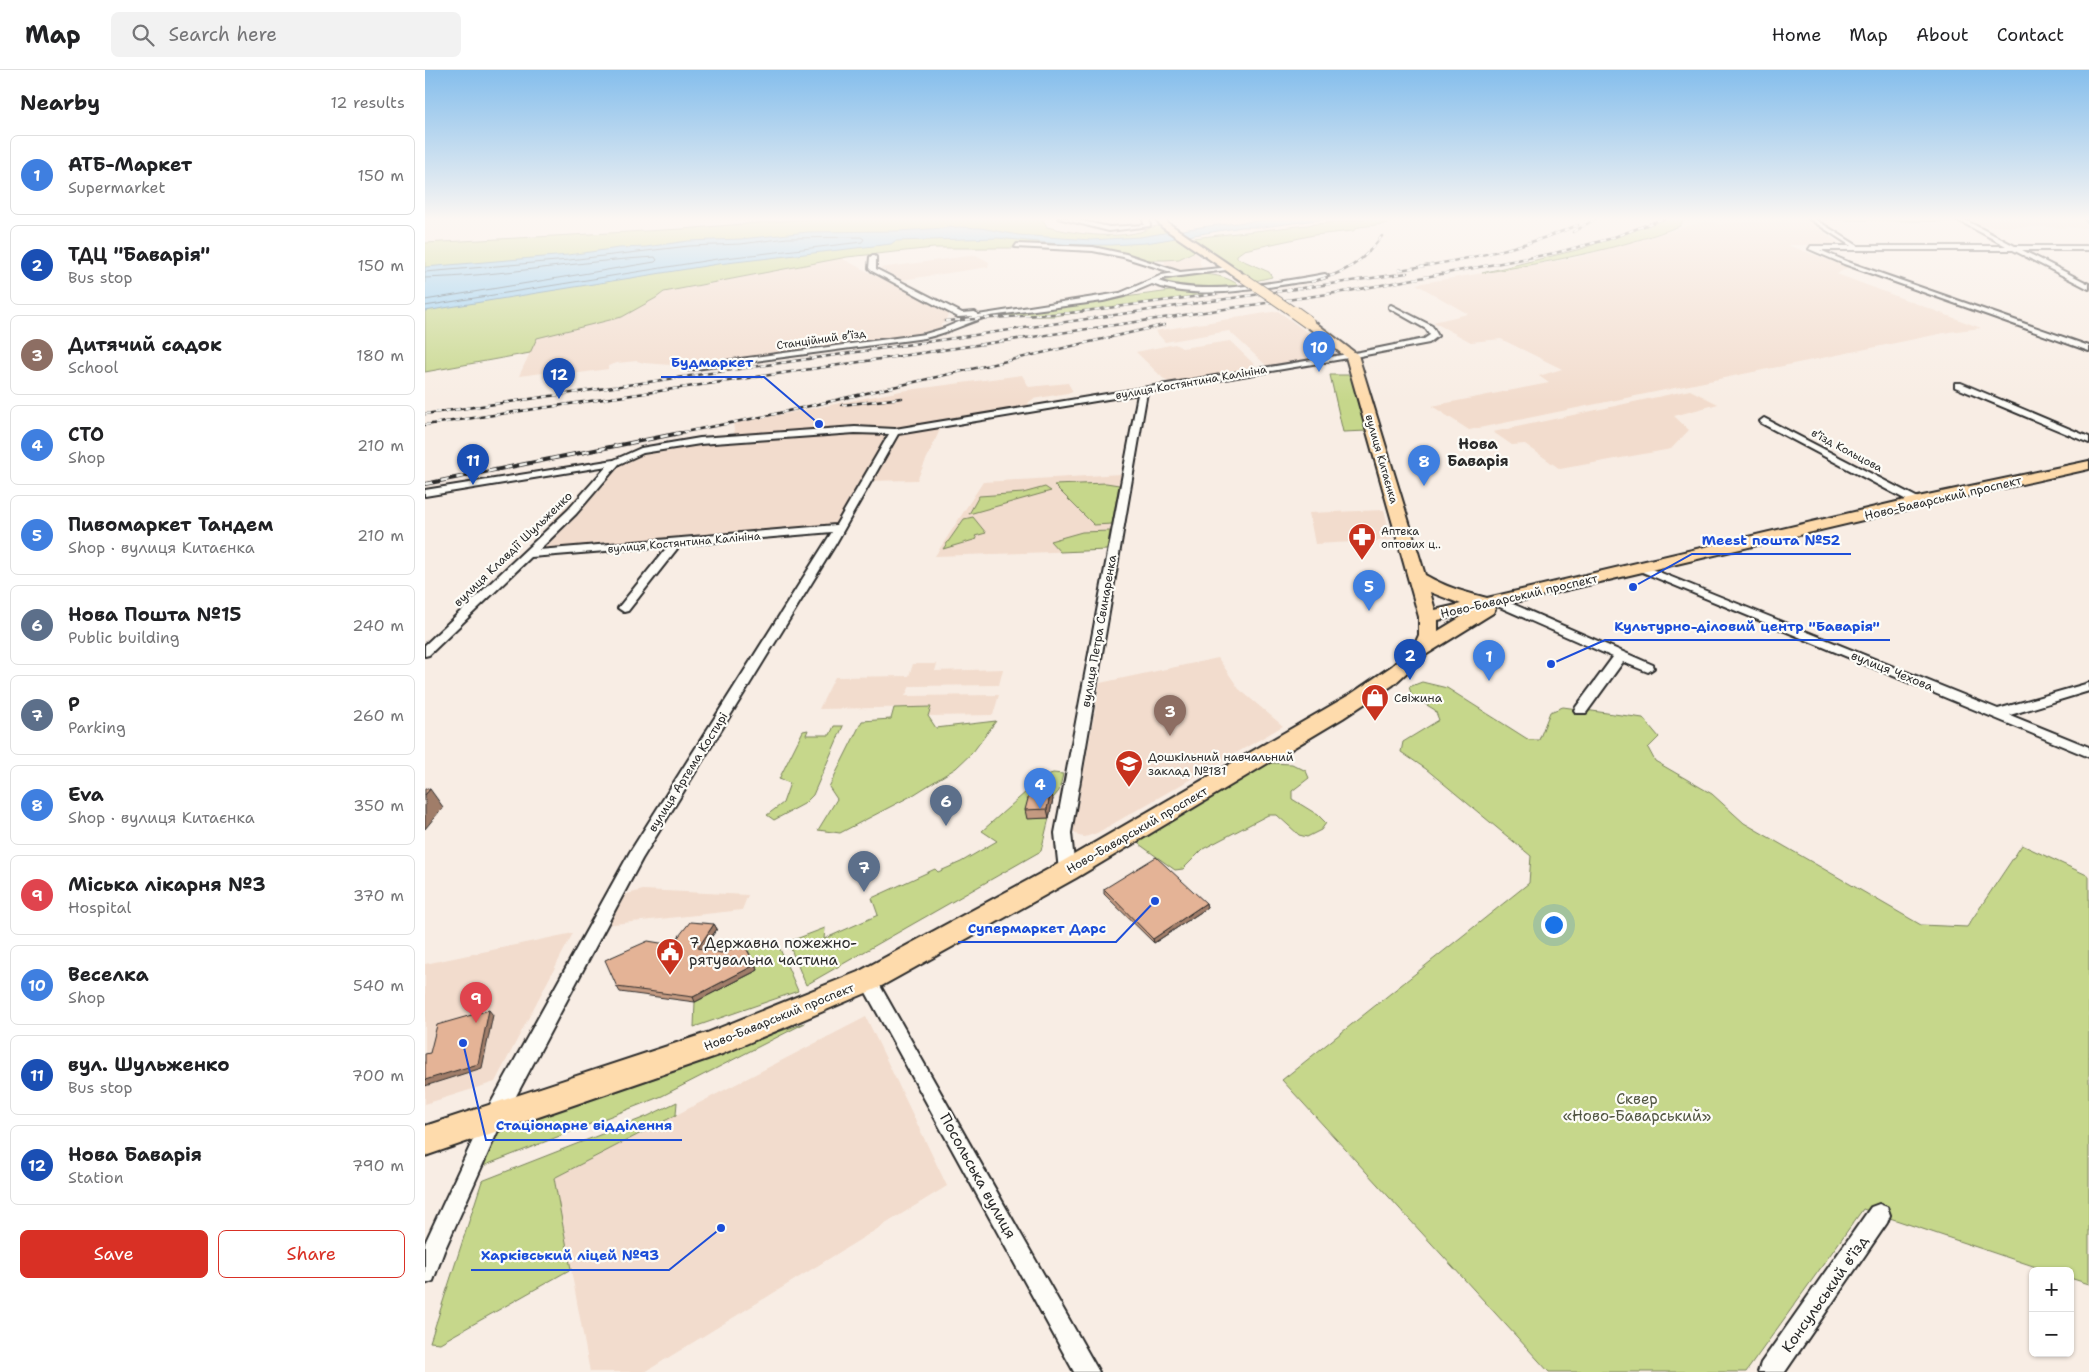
<!DOCTYPE html>
<meta charset="utf-8">
<style>
:root{--surface:#fff;--page:#f2f2f2;--text:#202124;--muted:#757577;--line:#e0e0e0;--accent:#d93025}
body{margin:0;font-family:"Shantell Sans",sans-serif;background:var(--page);color:var(--text)}
.controls{position:absolute;right:15px;bottom:15px;display:grid;overflow:hidden;border-radius:8px;box-shadow:0 1px 4px #0004}
.controls button{width:45px;height:45px;display:grid;place-items:center;padding:0;border:0;border-bottom:1px solid var(--line);background:var(--surface);color:var(--text);font:25px sans-serif}
.you{position:absolute;left:1128px;top:854px;width:18px;height:18px;margin:-12px;border:4px solid #fff;border-radius:50%;background:#1a73e8;box-shadow:0 0 0 8px #1a73e833}
.badge{display:grid;place-items:center;width:32px;height:32px;border-radius:50%;background:var(--accent);color:#fff;font-size:16px;font-weight:700}
.pin{position:absolute;translate:-50% -41px;filter:drop-shadow(0 1px 2px #0008)}
.pin::after{content:'';position:absolute;top:26px;width:18px;height:15px;background:inherit;clip-path:polygon(0 0,100% 0,50% 100%)}
.list{margin:0;padding:0;list-style:none}
h2{display:flex;justify-content:space-between;align-items:center;height:65px;margin:0;padding:0 20px;font-size:21px}
h2 small{font-size:16px;font-weight:400;color:var(--muted)}
.list li{display:grid;grid-template-columns:32px 1fr auto;gap:15px;align-items:center;box-sizing:border-box;height:80px;margin:0 10px 10px;padding:0 10px;border:1px solid var(--line);border-radius:8px}
.list b{display:block;font-size:19px;white-space:nowrap}
.list p{margin:0;font-size:16px;white-space:nowrap;color:var(--muted)}
.list em{font-size:16px;font-style:normal;color:var(--muted)}
.actions{display:flex;gap:10px;padding:15px 20px}
.actions a{flex:1;padding:11px 0;border:1px solid var(--accent);border-radius:8px;text-align:center;font-size:18px;color:var(--accent)}
.actions .main{background:var(--accent);color:#fff}
.icon{flex:none;width:28px;height:28px;fill:none;stroke:currentColor;stroke-width:2;stroke-linecap:round;stroke-linejoin:round}
.map{position:relative;flex:none;width:1664px;height:1302px;overflow:hidden}
header{display:flex;align-items:center;gap:30px;box-sizing:border-box;height:70px;padding:0 25px;background:var(--surface);border-bottom:1px solid var(--line)}
header strong{font-size:24px}
nav{display:flex;gap:28px;margin-inline-start:auto;font-size:18px}
.search{width:350px;height:45px;background:var(--page);display:flex;align-items:center;gap:12px;box-sizing:border-box;padding:0 18px;border-radius:8px;color:var(--muted);font-size:19px}
main{display:flex}
aside{flex:1;background:var(--surface)}
.map>svg:first-child{display:block}
.built{fill:#f2dccd}
.green{fill:#c6d78b;stroke:#78815b}
.water{fill:#92cdf2;stroke:#698ca2}
.lines{fill:none;stroke-linecap:round;stroke-linejoin:round}
.shore{stroke:#546c7b;stroke-width:1}
.minor-casing{stroke:#2b2b2b;stroke-width:4}
.primary-casing{stroke:#2b2b2b;stroke-width:4}
.minor{fill:#fdfcf7;fill-rule:evenodd}
.primary{fill:#fedbac;fill-rule:evenodd}
.rail-far1-casing{stroke:#2b2b2b;stroke-width:2.5}
.rail-casing{stroke:#2b2b2b;stroke-width:4}
.rail-far1{stroke:#fdfcf7;stroke-width:2;stroke-dasharray:5;stroke-linecap:butt}
.rail{stroke:#fdfcf7;stroke-width:2.5;stroke-dasharray:8;stroke-linecap:butt}
.primary-bridge-far1-casing{stroke:#2b2b2b;stroke-width:11;stroke-linecap:butt}
.primary-bridge-casing{stroke:#2b2b2b;stroke-width:14;stroke-linecap:butt}
.primary-bridge-far1{stroke:#fedbac;stroke-width:9}
.primary-bridge{stroke:#fedbac;stroke-width:12}
.wall{fill:#c49a81;stroke:#2b2b2b}
.shaded-wall{fill:#a07d69;stroke:#2b2b2b}
.building{fill:#e4b396;stroke:#2b2b2b}
.labels{text-anchor:middle;stroke-width:4.5;stroke-linejoin:round;paint-order:stroke}
.far-street-label{font-size:11px;fill:#2b2b2b;stroke:#fdfcf7}
.far-poi-label{font-size:11px;fill:#2b2b2b;stroke:#fdfcf7;text-anchor:start}
.street-label{font-size:12px;fill:#2b2b2b;stroke:#fdfcf7}
.poi-label{font-size:12px;fill:#2b2b2b;stroke:#fdfcf7;text-anchor:start}
.far-district-label{font-size:15px;font-weight:bold;fill:#2b2b2b;stroke:#fdfcf7}
.near-poi-label{font-size:15px;fill:#2b2b2b;stroke:#fdfcf7;text-anchor:start}
.near-park-label{font-size:15px;fill:#525643;stroke:#fdfcf7}
.near-street-label{font-size:15px;fill:#2b2b2b;stroke:#fdfcf7}
.leader{fill:none;stroke:#1d4ed8;stroke-width:2}
.callout-dot{fill:#1d4ed8;stroke:#fdfcf7;stroke-width:2}
.callout-label{font-size:14px;text-anchor:middle;font-weight:bold;fill:#1d4ed8;stroke:#fdfcf7;stroke-width:4.5;stroke-linejoin:round;paint-order:stroke}
</style>
<header>
<strong>Map</strong>
<div class="search"><svg class="icon" aria-label="search" viewBox="0 0 24 24"><circle cx="10" cy="10" r="6"/><path d="M15 15l6 6"/></svg>Search here</div>
<nav><a>Home</a><a>Map</a><a>About</a><a>Contact</a></nav>
</header>
<main>
<aside>
<h2>Nearby<small>12 results</small></h2>
<ul class="list">
<li><span class="badge" style="background:#3f7fe0">1</span><div><b>АТБ-Маркет</b><p>Supermarket</p></div><em>150 m</em></li>
<li><span class="badge" style="background:#1a4fb4">2</span><div><b>ТДЦ &quot;Баварія&quot;</b><p>Bus stop</p></div><em>150 m</em></li>
<li><span class="badge" style="background:#8d6e63">3</span><div><b>Дитячий садок</b><p>School</p></div><em>180 m</em></li>
<li><span class="badge" style="background:#3f7fe0">4</span><div><b>СТО</b><p>Shop</p></div><em>210 m</em></li>
<li><span class="badge" style="background:#3f7fe0">5</span><div><b>Пивомаркет Тандем</b><p>Shop · вулиця Китаєнка</p></div><em>210 m</em></li>
<li><span class="badge" style="background:#5c6f8a">6</span><div><b>Нова Пошта №15</b><p>Public building</p></div><em>240 m</em></li>
<li><span class="badge" style="background:#5c6f8a">7</span><div><b>Р</b><p>Parking</p></div><em>260 m</em></li>
<li><span class="badge" style="background:#3f7fe0">8</span><div><b>Eva</b><p>Shop · вулиця Китаєнка</p></div><em>350 m</em></li>
<li><span class="badge" style="background:#e0444e">9</span><div><b>Міська лікарня №3</b><p>Hospital</p></div><em>370 m</em></li>
<li><span class="badge" style="background:#3f7fe0">10</span><div><b>Веселка</b><p>Shop</p></div><em>540 m</em></li>
<li><span class="badge" style="background:#1a4fb4">11</span><div><b>вул. Шульженко</b><p>Bus stop</p></div><em>700 m</em></li>
<li><span class="badge" style="background:#1a4fb4">12</span><div><b>Нова Баварія</b><p>Station</p></div><em>790 m</em></li>
</ul>
<div class="actions"><a class="main">Save</a><a>Share</a></div>
</aside>
<div class="map">
<svg width="1664" height="1302" viewBox="0 0 1664 1302">
<rect width="100%" height="100%" fill="#f8ede4"/>
<filter id="ink" filterUnits="userSpaceOnUse"><feTurbulence type="fractalNoise" baseFrequency=".02" numOctaves="2"/><feDisplacementMap in="SourceGraphic" scale="10" xChannelSelector="R" yChannelSelector="G"/><feConvolveMatrix kernelMatrix="1 2 1 2 8 2 1 2 1" color-interpolation-filters="sRGB"/></filter>
<g filter="url(#ink)">
<path class="built" d="M1380 148 1416 175H1363L1365 176 1423 197 1412 204 1556 258 1524 262 1044 360 1007 336 1124 313 1114 306 1137 299 1076 269 1046 272 1008 252 1043 244 991 214 1149 188 1281 151 1294 154Z
M1525 148H1660L1664 150V158L1546 156Z
M770 181 776 189 774 191 778 200 755 203 741 198 739 190 753 189 767 184Z
M551 185 564 192 563 197 477 210 455 198Z
M416 188 524 243 519 253 515 255 520 257 486 265 259 296 219 293 212 291 192 293 183 296V299L118 308V303L94 306 112 268 192 248 239 222Z
M853 241 913 285 843 297 804 261 740 272 730 261Z
M805 271 834 299 749 313 741 311 711 282 750 274 757 278Z
M597 305 604 317 643 313 648 322 608 329 603 333 606 336 601 339 518 353 492 410 439 411 412 457 108 482 120 459 185 392 210 381 310 366 308 354 476 321Z
M1265 320 1293 334 1249 346 1264 360 1246 379 1135 399 1100 374 1087 375 1068 362Z
M696 404 682 480 510 486 558 412Z
M959 440 967 470 890 474 884 443Z
M793 588 814 619 858 656 672 763 660 767 653 766 648 760 675 613Z
M488 594H512L510 601 578 599 574 615 485 616 480 626 574 625 568 645 503 646 506 637 394 639 410 607 484 606Z
M218 820 323 825 317 840 180 855 194 830 202 824Z
M148 863 70 1012 0 1034V894Z
M441 947 522 1116 220 1302H165L129 1108Z"/>
<path class="green" d="M392 148H617L622 157C652 164 685 169 715 162 721 160 725 157 733 156L770 181 754 189 739 190H724L669 178H509L422 187 239 222 231 228 197 247 112 268 105 283 0 302V173L257 159Z
M944 148 972 149 959 154 934 157 928 161 889 165 819 180 812 185V188L844 202 847 207 830 211 782 180 784 179 768 168Z
M1243 148H1259L1255 156C1191 180 1124 192 1057 203L1156 179Z
M1387 148H1525L1534 152 1392 149Z
M767 204C785 204 801 205 815 216 798 216 750 221 737 211Z
M761 219H819L629 246 562 247 570 244Z
M905 305H925L942 361 918 362Z
M681 413 694 415 687 454 669 455 629 415Z
M620 417 626 421 544 444 554 426 598 423Z
M548 447 561 463 550 466 552 469 518 479 539 449Z
M685 461 682 480 635 482 625 471 657 462Z
M997 612 1022 618 1104 670H1114L1125 642 1138 637 1218 648 1234 667 1223 678 1230 691 1287 724 1319 753 1496 855 1542 857 1597 775 1664 806V1214L1645 1208V1201H1623L1438 1139 1321 1302H1124L857 1010 1104 813 1106 786 1001 699 976 682 978 672 1014 650 1010 640 987 626 984 617Z
M506 637 503 646 511 658 571 651 548 682 531 698 488 725 415 763 393 760 412 729 404 717 437 651 466 649 469 638Z
M409 656H418L388 725 379 734 349 750 342 745 358 733 365 713 354 709 378 661 383 660 381 665H405Z
M845 693 867 694 881 701 884 708 867 721V729L893 745 901 753 896 760 882 767 874 765 852 745H843L778 779 758 799 750 800 714 774 715 762 830 694Z
M628 703 638 704 634 721 628 728 607 730 602 748H624L616 781 381 915 363 872 400 858 399 869 453 845 447 828 510 799 513 802 536 792 572 771 557 761 619 706Z
M341 875 355 879 373 921 269 957 270 932 333 900 322 878Z
M380 953 237 1026 53 1098 74 1055Z
M252 1032 251 1045 129 1108 146 1199 15 1273 5 1272 57 1111 223 1046Z"/>
<path class="water" d="M856 148H907L838 157H817L721 173 686 175H644L573 168 470 171 466 174 293 194 0 241V197L143 185 194 178 221 177 263 171 316 169 383 162 474 161 534 157 556 158 593 165 666 170 715 167 776 157Z"/>
<g class="lines">
<path class="shore" d="M0 202 144 190 264 176 316 174 362 168 436 167 439 169 437 172 292 189 0 236
M0 208C77 206 153 191 230 187L232 190 230 192 0 230"/>
<defs>
<path id="minor" d="M633 148H644L684 157 719 155 718 148H724L725 156 684 161Z
M1383 148H1388L1433 176H1581L1529 148H1536L1590 176H1664V180H1597L1664 214V219L1588 180H1395L1423 192 1664 276V281L1419 194 1384 179 1386 176H1426Z
M1659 148H1664V152Z
M592 174 668 177 701 184 755 202 806 197 809 199 740 208 733 211C777 227 854 212 900 204L903 206C895 211 880 211 869 213 825 220 771 230 727 214L699 226 678 231 565 246C543 252 523 263 500 268L263 300 259 298 263 296 500 264 517 259 548 246 533 247 447 201 444 198 445 187 448 185 451 187V199L537 243 550 242 553 245 695 223 737 205 749 203 698 187 668 181 590 177Z
M966 235 1007 256 1013 266 1004 273 935 286 722 322 646 763 650 801 648 805 642 807 636 805 634 801 630 763 713 324 473 364 410 475 217 789 75 1056 19 1181 8 1211 0 1214V1173L61 1042 205 782 407 462 255 475 203 541 199 542 193 538 243 476 106 487 4 585 0 586V575L143 440 182 396 0 426V420L189 390 216 378 275 368 430 357 470 359 935 282 999 269 1005 265 1001 259 964 238V236ZM430 363 464 364 411 455 114 480 151 444 194 394 218 383 275 374Z
M1530 313H1536L1664 367V373L1530 317Z
M1339 348 1497 430 1498 432 1493 435 1489 434 1336 353 1335 351Z
M1214 494 1573 639 1664 613V621L1585 645 1664 677V687L1210 499 1208 497Z
M1074 528 1228 595 1229 598 1223 602 1198 592 1161 643H1151L1149 640 1151 637 1188 587 1070 535 1068 532 1070 529Z
M443 902 449 905 674 1302H649L437 915 434 910 437 905Z
M1454 1134 1462 1137 1465 1145 1462 1153 1360 1302H1333L1336 1293 1446 1137Z"/>
<path id="primary" d="M730 148H739L743 153 824 208 823 210H815L737 157Z
M883 249 887 250 933 285 1000 505C1023 518 1036 521 1062 528L1493 427 1664 391V399L1493 437 1069 537 1070 539 1068 543 1002 584 968 615 918 648 651 808 453 918 297 984 0 1086V1056L282 963 433 902 633 794 926 624 967 596 989 576 994 565V547L921 287 879 254 877 252 879 250ZM1005 522 1036 534 1010 540ZM1041 544 1013 561V550Z"/>
</defs>
<use href="#minor" class="minor-casing"/>
<use href="#primary" class="primary-casing"/>
<use href="#minor" class="minor"/>
<use href="#primary" class="primary"/>
<defs>
<path id="rail-far1" d="M1148 162 1172 148
M974 200C1035 191 1096 179 1153 155
M886 212C920 203 936 194 957 166
M520 251 644 243 791 224
M417 335 477 328
M0 344 982 203
M0 355 924 221 1130 183 1184 169 1240 148
M249 364 341 346 739 255"/>
<path id="rail" d="M0 414 255 363"/>
</defs>
<use href="#rail-far1" class="rail-far1-casing"/>
<use href="#rail" class="rail-casing"/>
<use href="#rail-far1" class="rail-far1"/>
<use href="#rail" class="rail"/>
<defs>
<path id="primary-bridge-far1" d="M819 208 870 243"/>
<path id="primary-bridge" d="M869 242 883 252"/>
</defs>
<use href="#primary-bridge-far1" class="primary-bridge-far1-casing"/>
<use href="#primary-bridge" class="primary-bridge-casing"/>
<use href="#primary-bridge-far1" class="primary-bridge-far1"/>
<use href="#primary-bridge" class="primary-bridge"/>
</g>
<path class="wall" d="M628 729 624 748 602 749 600 740Z
M679 819 781 833 782 838 729 873 679 824Z
M289 854 292 859 278 879 296 883 319 874 333 900 270 932 195 922 192 917 247 875Z"/>
<path class="shaded-wall" d="M5 719 18 737 0 759V725Z
M626 721 628 729 624 748 622 739Z
M781 833 782 838 729 873 728 869Z
M289 854 292 859 275 882 273 878Z
M330 895 333 900 270 932 268 927Z
M64 940 68 945 57 998 0 1016V1010Z"/>
<path class="building" d="M0 719H5L0 725Z
M605 721H626L622 739 600 740Z
M731 787 781 833 728 869 679 819Z
M265 852 289 854 273 878 296 883 319 874 330 895 268 927 192 917 180 890 223 871 247 875Z
M64 940 53 994 0 1010V984L5 983 12 955Z"/>
</g>
<linearGradient id="sky" x2="0" y2="1"><stop stop-color="#85beec"/><stop offset="0.45" stop-color="#fcf7f3"/><stop offset="1" stop-color="#fcf7f3" stop-opacity="0"/></linearGradient>
<rect width="1664" height="331" fill="url(#sky)"/>
<defs>
<symbol id="pharmacy-pin" viewBox="-11 -11 22 30"><path d="M0 17L-7.5 6A9.5 9.5 0 1 1 7.5 6Z" fill="#c8321e" stroke="#fdfcf7"/><path d="M-2-6h4v4h4v4h-4v4h-4v-4h-4v-4h4Z" fill="#fff"/></symbol>
<symbol id="shop-pin" viewBox="-11 -11 22 30"><path d="M0 17L-7.5 6A9.5 9.5 0 1 1 7.5 6Z" fill="#c8321e" stroke="#fdfcf7"/><path d="M-5-2.5h2.3a2.7 3.5 0 0 1 5.4 0H5L5.5 6h-11ZM-1.5-2.5h3a1.5 2.3 0 0 0-3 0Z" fill="#fff"/></symbol>
<symbol id="school-pin" viewBox="-11 -11 22 30"><path d="M0 17L-7.5 6A9.5 9.5 0 1 1 7.5 6Z" fill="#c8321e" stroke="#fdfcf7"/><path d="M0-5L7-2L0 1L-7-2ZM-4 1L0 2.5L4 1V4Q0 6-4 4Z" fill="#fff"/></symbol>
<symbol id="civic-pin" viewBox="-11 -11 22 30"><path d="M0 17L-7.5 6A9.5 9.5 0 1 1 7.5 6Z" fill="#c8321e" stroke="#fdfcf7"/><path d="M-.6-6.5H3V-4.5H.6V-3L4-1V1h2V6H-6V1h2V-1L-.6-3ZM-1.2 2.5V6h2.4V2.5Z" fill="#fff"/></symbol>
</defs>
<g fill-rule="evenodd">
<use href="#pharmacy-pin" x="921" y="451" width="32" height="43"/>
<use href="#shop-pin" x="934" y="612" width="32" height="43"/>
<use href="#school-pin" x="688" y="678" width="32" height="43"/>
<use href="#civic-pin" x="229" y="866" width="32" height="43"/>
</g>
<g class="labels">
<g class="far-street-label">
<text transform="translate(396 269) rotate(-8)" y="4">Станційний в’їзд</text>
<text transform="translate(766 312) rotate(-10)" y="4">вулиця Костянтина Калініна</text>
<text transform="translate(1422 380) rotate(28)" y="4">в’їзд Кольцова</text>
<text transform="translate(957 389) rotate(74)" y="4">вулиця Китаєнка</text>
<text transform="translate(259 472) rotate(-5)" y="4">вулиця Костянтина Калініна</text>
</g>
<g class="far-poi-label">
<text x="956" y="465">Аптека<tspan x="956" dy="13">оптових ц‥</tspan></text>
</g>
<g class="street-label">
<text transform="translate(1518 428) rotate(-13)" y="4">Ново-Баварський проспект</text>
<text transform="translate(88 479) rotate(-44)" y="4">вулиця Клавдії Шульженко</text>
<text transform="translate(1094 526) rotate(-13)" y="4">Ново-Баварський проспект</text>
<text transform="translate(674 561) rotate(-80)" y="4">вулиця Петра Свинаренка</text>
<text transform="translate(1467 601) rotate(22)" y="4">вулиця Чехова</text>
<text transform="translate(263 702) rotate(-58)" y="4">вулиця Артема Костирі</text>
<text transform="translate(712 760) rotate(-30)" y="4">Ново-Баварський проспект</text>
<text transform="translate(354 947) rotate(-22)" y="4">Ново-Баварський проспект</text>
</g>
<g class="poi-label">
<text x="969" y="632">Свіжина</text>
<text x="723" y="691">Дошкільний навчальний<tspan x="723" dy="14">заклад №181</tspan></text>
</g>
<g class="far-district-label">
<text x="1053" y="379">Нова<tspan x="1053" dy="17">Баварія</tspan></text>
</g>
<g class="near-poi-label">
<text x="264" y="878">7 Державна пожежно-<tspan x="264" dy="17">рятувальна частина</tspan></text>
</g>
<g class="near-park-label">
<text x="1212" y="1034">Сквер<tspan x="1212" dy="17">«Ново-Баварський»</tspan></text>
</g>
<g class="near-street-label">
<text transform="translate(553 1106) rotate(61)" y="5">Посольська вулиця</text>
<text transform="translate(1400 1224) rotate(-55)" y="5">Консульський в'їзд</text>
</g>
</g>
<path class="leader" d="M394 354L339 307H236M1208 517L1267 484H1426M1126 594L1180 570H1465M730 831L691 872H533M38 973L61 1070H257M296 1158L244 1200H46"/>
<g class="callout-dot">
<circle cx="394" cy="354" r="5"/>
<circle cx="1208" cy="517" r="5"/>
<circle cx="1126" cy="594" r="5"/>
<circle cx="730" cy="831" r="5"/>
<circle cx="38" cy="973" r="5"/>
<circle cx="296" cy="1158" r="5"/>
</g>
<g class="callout-label">
<text x="287" y="297">Будмаркет</text>
<text x="1346" y="475">Meest пошта №52</text>
<text x="1322" y="561">Культурно-діловий центр "Баварія"</text>
<text x="612" y="863">Супермаркет Дарс</text>
<text x="159" y="1060">Стаціонарне відділення</text>
<text x="145" y="1190">Харківський ліцей №93</text>
</g>
</svg>
<div class="controls">
<button>+</button>
<button>−</button>
</div>
<div class="you"></div>
<div class="pin badge" style="left:1064px;top:611px;background:#3f7fe0">1</div>
<div class="pin badge" style="left:985px;top:610px;background:#1a4fb4">2</div>
<div class="pin badge" style="left:745px;top:666px;background:#8d6e63">3</div>
<div class="pin badge" style="left:615px;top:739px;background:#3f7fe0">4</div>
<div class="pin badge" style="left:944px;top:541px;background:#3f7fe0">5</div>
<div class="pin badge" style="left:521px;top:756px;background:#5c6f8a">6</div>
<div class="pin badge" style="left:439px;top:822px;background:#5c6f8a">7</div>
<div class="pin badge" style="left:999px;top:416px;background:#3f7fe0">8</div>
<div class="pin badge" style="left:51px;top:953px;background:#e0444e">9</div>
<div class="pin badge" style="left:894px;top:302px;background:#3f7fe0">10</div>
<div class="pin badge" style="left:48px;top:415px;background:#1a4fb4">11</div>
<div class="pin badge" style="left:134px;top:329px;background:#1a4fb4">12</div>
</div>
</main>
